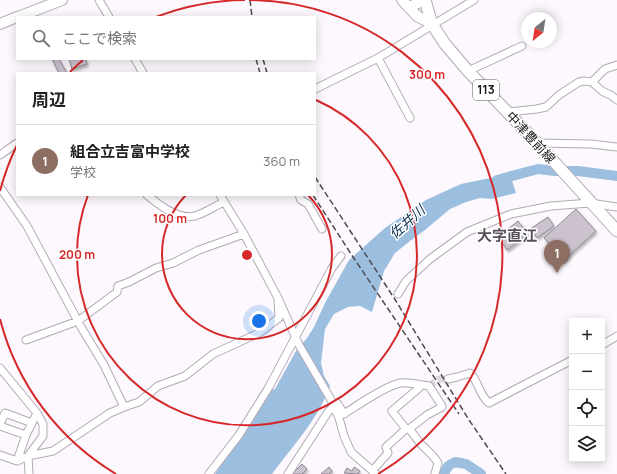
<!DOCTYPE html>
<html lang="ja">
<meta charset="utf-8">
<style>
:root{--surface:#fff;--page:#f6f6f6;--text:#202124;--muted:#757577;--line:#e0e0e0;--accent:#6e6532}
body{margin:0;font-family:Manrope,"Noto Sans JP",sans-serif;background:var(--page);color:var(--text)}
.controls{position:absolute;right:12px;bottom:12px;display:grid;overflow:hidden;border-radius:0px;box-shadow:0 2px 10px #0003}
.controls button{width:36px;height:36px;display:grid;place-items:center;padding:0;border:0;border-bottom:1px solid var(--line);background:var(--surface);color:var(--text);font:20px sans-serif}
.compass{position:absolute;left:521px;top:12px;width:36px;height:36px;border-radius:50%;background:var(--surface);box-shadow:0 2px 10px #0003;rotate:210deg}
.you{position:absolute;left:259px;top:321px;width:14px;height:14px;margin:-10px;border:3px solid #fff;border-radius:50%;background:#1a73e8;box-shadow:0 0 0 6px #1a73e833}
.badge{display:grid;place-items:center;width:26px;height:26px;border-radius:50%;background:var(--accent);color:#fff;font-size:13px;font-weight:700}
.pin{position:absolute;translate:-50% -33px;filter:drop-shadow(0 1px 2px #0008)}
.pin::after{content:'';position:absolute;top:21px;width:14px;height:12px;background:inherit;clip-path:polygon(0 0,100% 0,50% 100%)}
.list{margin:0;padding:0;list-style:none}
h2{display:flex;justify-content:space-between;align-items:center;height:52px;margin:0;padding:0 16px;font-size:17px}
h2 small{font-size:13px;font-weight:400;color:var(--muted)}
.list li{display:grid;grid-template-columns:26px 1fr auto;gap:12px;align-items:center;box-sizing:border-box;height:72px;padding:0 16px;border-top:1px solid var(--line)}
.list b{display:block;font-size:15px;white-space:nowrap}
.list p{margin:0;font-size:13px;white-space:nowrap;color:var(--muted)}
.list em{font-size:13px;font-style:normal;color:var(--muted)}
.icon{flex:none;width:22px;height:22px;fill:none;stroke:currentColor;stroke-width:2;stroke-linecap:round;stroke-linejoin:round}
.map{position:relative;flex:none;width:617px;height:474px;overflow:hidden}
.search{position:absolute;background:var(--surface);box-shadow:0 2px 10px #0003;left:16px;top:16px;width:300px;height:44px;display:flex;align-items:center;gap:10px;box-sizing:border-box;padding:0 14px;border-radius:0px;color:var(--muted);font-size:15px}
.panel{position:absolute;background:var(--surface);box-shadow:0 2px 10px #0003;left:16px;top:72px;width:300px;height:124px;border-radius:0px}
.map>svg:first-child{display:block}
.water{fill:#9cbedf}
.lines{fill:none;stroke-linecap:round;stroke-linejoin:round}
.river{stroke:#9cbedf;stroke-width:10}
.building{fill:#cbc2ce;stroke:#918995;filter:url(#shadow)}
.street-tunnel{stroke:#dad6db;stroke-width:7;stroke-dasharray:7 3.5;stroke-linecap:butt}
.street-casing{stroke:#b2a9b6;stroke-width:9}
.secondary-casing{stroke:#b2a9b6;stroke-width:12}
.primary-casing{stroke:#b2a9b6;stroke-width:13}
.street{stroke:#fff;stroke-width:7}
.secondary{stroke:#fff;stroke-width:10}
.primary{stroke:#fff;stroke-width:11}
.rail{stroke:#4e4a4f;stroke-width:1.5;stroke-dasharray:6 3;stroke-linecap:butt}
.ring{fill:none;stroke:#d62828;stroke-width:2}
.labels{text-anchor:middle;stroke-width:3;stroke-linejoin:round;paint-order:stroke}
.shield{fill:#fff;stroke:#5f5d5f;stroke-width:1}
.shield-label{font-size:12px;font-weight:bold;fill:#1a171b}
.street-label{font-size:13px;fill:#1a171b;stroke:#fff}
.water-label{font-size:14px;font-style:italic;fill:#0b3152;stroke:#fff}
.quarter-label{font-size:15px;font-weight:bold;fill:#58515b;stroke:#fff}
.centre{fill:#d62828;stroke:#fff;stroke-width:2}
.ring-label{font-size:12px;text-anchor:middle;font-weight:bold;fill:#d62828;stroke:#fff;stroke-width:3;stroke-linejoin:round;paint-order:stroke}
</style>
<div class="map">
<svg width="617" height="474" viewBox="0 0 617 474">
<defs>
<filter id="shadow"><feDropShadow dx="1.5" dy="2.5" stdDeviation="1" flood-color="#0004"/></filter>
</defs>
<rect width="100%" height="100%" fill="#fcf8fd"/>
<path class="water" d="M510 174 516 193 492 199 480 198 466 202 450 209 425 230 410 241 395 253 384 271 372 312 360 306 348 307 334 314 325 329 321 363 324 376 330 386C318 419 293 446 272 474H215L256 415 271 390 275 389 296 351 307 338 314 327 325 303 349 260 385 228 426 200 461 184Z"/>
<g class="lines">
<path class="river" d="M497 180 538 169 555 171H578L617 176
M444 474 448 466 455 462 466 464 481 474"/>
</g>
<path class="building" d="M52 59H59L67 73H59Z
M69 59H86L87 64 72 69Z
M576 209 596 231 564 260 544 238Z
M548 217 554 226 537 238 530 229Z
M518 221 528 234 507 250 498 237Z
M302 464 307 469 302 474H294L293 473Z
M329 467 332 471 329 474H321Z
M354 467 360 471 358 474 344 473 347 468 352 471Z"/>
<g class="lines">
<path class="street-tunnel" d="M429 386 439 379H448"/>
<defs>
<path id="street" d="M99 0 109 17
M378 58 410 118
M135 59 143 73
M468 71 522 46
M592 82 605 69 617 65
M315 89 378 58 474 0
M507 112 537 109 546 107 559 95 579 82 584 81 592 82 602 91 612 96 617 100
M537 143 591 144 617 147
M0 155 17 143
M0 187 27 226 81 327 104 365 124 407 139 402 158 386 185 376 213 354 259 333 279 318 278 298
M147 195C159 205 178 220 195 216 205 213 215 206 224 202
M220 195 244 234 278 298 299 345 330 398 339 418 344 436 351 452 376 474
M299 195 301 200 308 204 322 229
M398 294 406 281 430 259 467 232 511 214 551 206 590 203 617 207
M26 340 78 321 117 292 118 286 129 282 156 268 173 263 199 250 244 234
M602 345 617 336
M0 368 37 413 43 424V436L28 456 29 474
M448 379 457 377 470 373C479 382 479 395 489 403L572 360
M419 388 392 411 406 429H409C413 433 416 438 420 443 426 450 433 454 438 463L435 474
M0 424 5 413 32 423
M0 426 26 435
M0 455 17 461 28 456 53 451 110 413 124 407
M17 461 26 435 37 413
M372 471 388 453 386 447 406 429
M209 474 239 435 269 387 332 268 341 256
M288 474 328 412 337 403 344 414C358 405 385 386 400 383 410 382 420 385 429 386L442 406V407L427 415 409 429"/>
<path id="secondary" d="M402 0 417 16 432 24
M409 7 418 3 421 0
M18 17 62 0
M0 24 17 17"/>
<path id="primary" d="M425 0 432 24 445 44 468 71 537 143 617 231"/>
</defs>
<use href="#street" class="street-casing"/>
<use href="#secondary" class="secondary-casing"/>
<use href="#primary" class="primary-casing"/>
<use href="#street" class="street"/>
<use href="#secondary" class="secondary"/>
<use href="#primary" class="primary"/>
<path class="rail" d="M250 0 252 17
M256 59 260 73
M263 59 267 73
M315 177 396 301 469 420 506 474
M313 195 351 254 459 414"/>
</g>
<g class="ring">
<path d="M308 195A85 85 0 1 1 186 195"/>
<path d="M316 100A170 170 0 1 1 88 195"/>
<path d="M116 474A255 255 0 0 1 0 319M0 191A255 255 0 0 1 17 145M70 72A255 255 0 0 1 83 60M156 17A255 255 0 0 1 245 0M249 0A255 255 0 0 1 378 474"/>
</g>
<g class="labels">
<rect class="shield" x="473" y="80" width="26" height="20" rx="3"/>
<g class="shield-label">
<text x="486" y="94">113</text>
</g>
<g class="street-label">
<text transform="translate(531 137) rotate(47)" y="5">中津豊前線</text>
</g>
<g class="water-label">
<text transform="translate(407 222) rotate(-42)" y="5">佐井川</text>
</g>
<g class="quarter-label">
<text x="507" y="241">大字直江</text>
</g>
</g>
<circle cx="247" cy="255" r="6" class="centre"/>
<g class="ring-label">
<text x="427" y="79">300 m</text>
<text x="170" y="223">100 m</text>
<text x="77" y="259">200 m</text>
</g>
</svg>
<div class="controls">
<button>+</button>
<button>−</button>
<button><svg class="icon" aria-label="locate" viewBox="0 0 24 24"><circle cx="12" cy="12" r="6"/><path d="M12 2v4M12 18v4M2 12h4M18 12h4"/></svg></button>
<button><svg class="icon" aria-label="layers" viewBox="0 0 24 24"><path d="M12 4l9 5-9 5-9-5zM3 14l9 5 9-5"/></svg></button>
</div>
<svg class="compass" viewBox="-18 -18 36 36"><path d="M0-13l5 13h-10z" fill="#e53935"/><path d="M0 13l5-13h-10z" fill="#757577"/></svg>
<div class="you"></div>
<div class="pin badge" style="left:557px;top:273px;background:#8d6e63">1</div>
<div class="search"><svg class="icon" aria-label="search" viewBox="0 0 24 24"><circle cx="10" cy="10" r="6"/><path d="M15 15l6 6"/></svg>ここで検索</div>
<section class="panel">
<h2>周辺<small></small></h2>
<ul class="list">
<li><span class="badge" style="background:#8d6e63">1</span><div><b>組合立吉富中学校</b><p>学校</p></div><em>360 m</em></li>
</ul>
</section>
</div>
